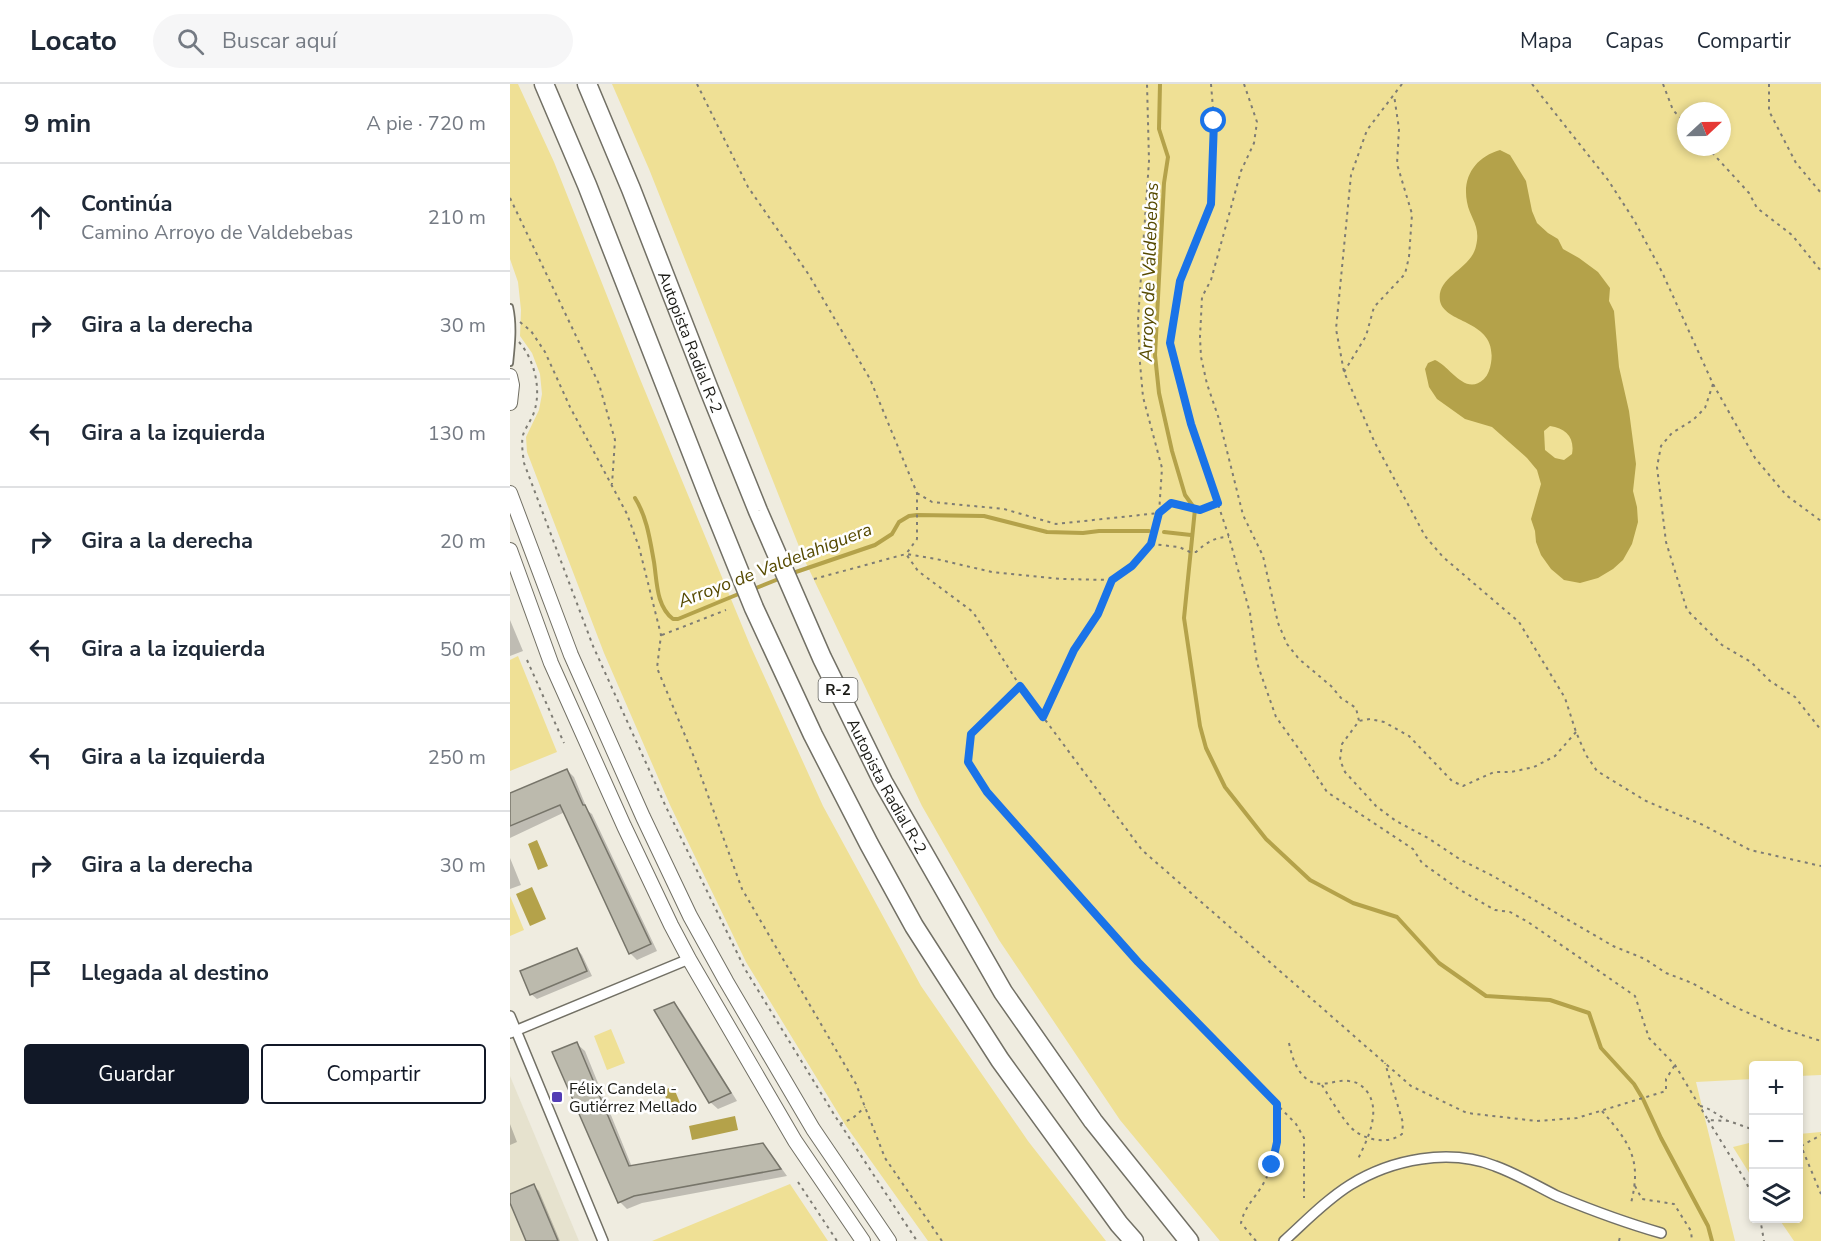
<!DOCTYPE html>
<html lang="es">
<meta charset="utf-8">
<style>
:root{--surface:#fff;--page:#f6f6f7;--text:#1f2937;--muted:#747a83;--line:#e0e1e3;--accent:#111827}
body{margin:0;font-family:"Nunito Sans",sans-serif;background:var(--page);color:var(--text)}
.controls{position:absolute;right:18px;bottom:18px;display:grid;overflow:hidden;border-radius:6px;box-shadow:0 3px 9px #0003}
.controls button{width:54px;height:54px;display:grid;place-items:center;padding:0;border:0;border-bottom:2px solid var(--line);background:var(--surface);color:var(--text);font:30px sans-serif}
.compass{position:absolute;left:1167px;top:18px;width:54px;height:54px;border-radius:50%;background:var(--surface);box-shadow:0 3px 9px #0003;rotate:68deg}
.stop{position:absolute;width:18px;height:18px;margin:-14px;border:4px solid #1a73e8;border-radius:50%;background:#fff}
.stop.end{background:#1a73e8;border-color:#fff;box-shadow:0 2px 6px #0008}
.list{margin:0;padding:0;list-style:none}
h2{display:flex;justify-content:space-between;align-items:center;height:78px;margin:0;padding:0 24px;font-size:26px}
h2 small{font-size:20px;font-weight:400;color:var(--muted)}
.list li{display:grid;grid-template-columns:39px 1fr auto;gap:18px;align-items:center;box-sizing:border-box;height:108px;padding:0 24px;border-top:2px solid var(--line)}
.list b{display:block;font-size:22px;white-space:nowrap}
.list p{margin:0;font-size:20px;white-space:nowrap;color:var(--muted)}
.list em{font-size:20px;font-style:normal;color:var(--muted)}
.actions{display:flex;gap:12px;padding:18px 24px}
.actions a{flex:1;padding:14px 0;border:2px solid var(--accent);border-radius:6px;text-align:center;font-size:21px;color:var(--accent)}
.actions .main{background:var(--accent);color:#fff}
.icon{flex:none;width:33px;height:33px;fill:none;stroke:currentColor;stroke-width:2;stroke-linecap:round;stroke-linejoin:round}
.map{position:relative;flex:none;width:1311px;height:1157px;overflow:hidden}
header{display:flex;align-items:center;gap:36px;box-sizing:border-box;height:84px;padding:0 30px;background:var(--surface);border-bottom:2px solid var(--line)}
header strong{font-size:28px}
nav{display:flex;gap:33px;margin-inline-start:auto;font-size:21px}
.search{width:420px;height:54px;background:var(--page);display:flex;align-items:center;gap:15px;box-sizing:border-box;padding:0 21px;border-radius:33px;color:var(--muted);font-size:22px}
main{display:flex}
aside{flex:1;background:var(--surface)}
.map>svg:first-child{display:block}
.built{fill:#e6e2ce}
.green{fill:#efe095;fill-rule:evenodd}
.water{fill:#b4a24a;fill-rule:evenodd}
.shadow{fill:#0003}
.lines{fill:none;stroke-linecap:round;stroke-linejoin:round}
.stream{stroke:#b4a24a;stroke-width:4}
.building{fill:#bcbaad;stroke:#77756a;stroke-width:1.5}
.lane-casing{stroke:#727065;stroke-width:8}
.street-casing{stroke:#727065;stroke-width:12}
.secondary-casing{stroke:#727065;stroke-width:16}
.highway-casing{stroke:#727065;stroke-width:21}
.path{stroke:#7e7c74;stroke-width:2;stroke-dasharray:3 4.5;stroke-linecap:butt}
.lane{stroke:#fff;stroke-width:4.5}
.street{stroke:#fff;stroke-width:9}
.secondary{stroke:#fff;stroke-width:14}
.highway{stroke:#fff;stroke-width:18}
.route{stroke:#1a73e8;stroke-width:8}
.poi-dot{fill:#533db5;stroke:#fff;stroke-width:2}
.labels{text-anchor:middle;stroke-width:5;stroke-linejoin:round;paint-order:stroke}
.shield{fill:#fff;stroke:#5f5f5b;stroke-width:1.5}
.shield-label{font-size:15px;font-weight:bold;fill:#1a1a15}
.street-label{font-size:16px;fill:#1a1a15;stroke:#fff}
.poi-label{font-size:16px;fill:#1a1a15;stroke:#fff;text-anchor:start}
.water-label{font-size:18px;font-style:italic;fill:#564a00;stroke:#fff}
</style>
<header>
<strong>Locato</strong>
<div class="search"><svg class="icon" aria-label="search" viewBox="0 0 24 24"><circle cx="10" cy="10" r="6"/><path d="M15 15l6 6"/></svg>Buscar aquí</div>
<nav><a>Mapa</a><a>Capas</a><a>Compartir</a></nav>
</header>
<main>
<aside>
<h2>9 min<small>A pie · 720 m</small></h2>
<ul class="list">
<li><svg class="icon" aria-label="ahead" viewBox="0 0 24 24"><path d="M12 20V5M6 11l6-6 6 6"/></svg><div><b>Continúa</b><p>Camino Arroyo de Valdebebas</p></div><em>210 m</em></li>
<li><svg class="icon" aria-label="right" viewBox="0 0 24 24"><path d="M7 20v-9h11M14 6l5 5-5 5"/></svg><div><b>Gira a la derecha</b></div><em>30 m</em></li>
<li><svg class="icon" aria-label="left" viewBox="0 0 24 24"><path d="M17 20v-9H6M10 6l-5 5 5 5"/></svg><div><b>Gira a la izquierda</b></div><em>130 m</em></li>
<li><svg class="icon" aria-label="right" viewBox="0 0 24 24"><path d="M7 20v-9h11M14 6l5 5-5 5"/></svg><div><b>Gira a la derecha</b></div><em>20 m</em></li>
<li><svg class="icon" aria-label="left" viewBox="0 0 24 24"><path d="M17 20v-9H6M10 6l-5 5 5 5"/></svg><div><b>Gira a la izquierda</b></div><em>50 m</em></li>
<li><svg class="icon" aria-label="left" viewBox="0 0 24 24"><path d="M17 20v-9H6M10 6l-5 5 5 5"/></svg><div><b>Gira a la izquierda</b></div><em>250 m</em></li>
<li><svg class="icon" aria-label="right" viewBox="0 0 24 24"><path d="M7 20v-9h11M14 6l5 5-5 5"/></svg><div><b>Gira a la derecha</b></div><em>30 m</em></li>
<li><svg class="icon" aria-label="arrive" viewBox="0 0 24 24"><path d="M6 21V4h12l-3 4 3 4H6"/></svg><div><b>Llegada al destino</b></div></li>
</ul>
<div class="actions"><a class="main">Guardar</a><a>Compartir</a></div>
</aside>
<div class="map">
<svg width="1311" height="1157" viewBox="0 0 1311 1157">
<rect width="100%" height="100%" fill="#efece0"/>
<path class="built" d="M0 992 69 1157H0Z"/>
<path class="green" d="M0 0H8L44 78 128 290 240 561 313 722 411 902 518 1057 596 1157H418L336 1042 236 878 160 721 94 569 17 368 16 353 29 326 32 310 30 290 22 269 10 252 11 226 8 198 0 175Z
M102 0H1311V991L1289 992 1288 982H1244L1243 995 1186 998 1225 1157H710L610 1036 489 856 412 722 294 475 139 85ZM1176 27H1212V63H1176Z
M8 572 47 668 0 687V576Z
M0 812 14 846 0 852Z
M101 945 115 979 97 986 84 952Z
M1311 1048V1157H1284L1269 1135 1288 1134 1289 1050Z
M1243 1058H1244L1243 1095 1223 1063Z
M280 1100 318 1157H142Z"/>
<path class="water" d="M990 66 1000 71 1016 97 1022 127 1027 139 1038 149 1048 155 1053 165 1069 174 1088 188 1100 204 1099 217 1104 227 1109 283 1119 327 1126 380 1123 407 1127 423 1128 438 1122 460 1113 476 1103 485 1088 494 1070 499 1054 496 1041 485 1031 471 1026 458 1025 447 1021 435 1031 400 1027 386 1017 374 982 343 955 335 927 315 919 303 915 285 918 279 925 276C940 282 955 313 974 295 978 291 980 285 981 279 988 235 935 241 930 217 926 192 961 186 966 162 971 141 960 135 957 118 952 92 966 73 990 66ZM1040 342C1056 344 1065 354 1062 370L1054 376 1045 374 1035 366 1034 347Z
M27 756 38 782 28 786 18 760Z
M22 803 36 835 20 842 6 810Z
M163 1002 173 1026 163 1031 153 1007Z
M225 1032 228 1046 182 1056 179 1042Z"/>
<path class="shadow" d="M0 536 13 567 0 572Z
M57 686 64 693 78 727 82 730 147 867 127 876 120 869 55 728 0 754V712Z
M0 774 11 801 0 805Z
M67 865 72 871 82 892 27 915 21 910Z
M164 920 171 927 227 1017 208 1025 200 1018Z
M67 960 75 967 122 1083 252 1061 260 1068 277 1092 132 1119 117 1125 110 1118Z
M0 1040 7 1058 0 1061Z
M24 1102 29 1107 50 1157H17L0 1112Z"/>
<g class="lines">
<path class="stream" d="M650 0 649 45 658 73 654 99 645 271 649 309 662 367 675 411 685 425 674 534 690 642 696 664 715 703 756 755 800 796 843 819 887 833 929 879 976 912 1040 916 1079 929 1091 964 1124 1000 1133 1015 1151 1054 1198 1142 1202 1157
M125 414C137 433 140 456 144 478 147 497 146 522 163 535H168L231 509
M654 448 681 451
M280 490 365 461 382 450 389 438 399 432 407 431 474 432 537 448 573 449 589 447H639
M241 506 271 494"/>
</g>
<path class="building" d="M57 685 73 721H75L141 860 119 870 50 721 0 742V709Z
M67 864 77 887 20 911 10 887Z
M164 918 221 1009 199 1019 144 926Z
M67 958 119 1082 253 1059 271 1085 124 1112 108 1119 42 968Z
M24 1100 48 1157H16L0 1119V1110Z"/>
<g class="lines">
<defs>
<path id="lane" d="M0 223C4 241 2 260 0 279"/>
<path id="street" d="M0 932 93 1157
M0 949 179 875
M774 1157C795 1138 816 1116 840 1101 882 1075 939 1064 985 1082 1007 1090 1027 1102 1047 1112 1081 1126 1116 1139 1151 1149"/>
<path id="secondary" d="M0 292 2 301 0 319
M0 409 61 571 133 733 180 832 216 897 303 1045 379 1157
M0 466 41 579 114 742 161 841 179 875 285 1057 353 1157"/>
<g id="highway">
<path d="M34 0 77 101 199 413 244 524 303 651 359 760 404 842 490 976 609 1140 624 1157"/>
<path id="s1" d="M77 0 121 105 198 303 248 427 312 574 373 698 493 908 583 1037 679 1157"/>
</g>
</defs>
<use href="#lane" class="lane-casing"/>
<use href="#street" class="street-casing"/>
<use href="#secondary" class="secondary-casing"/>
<use href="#highway" class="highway-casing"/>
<path class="path" d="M187 0 238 103 299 191 360 295 407 409V455L396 470 408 487 463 528 510 602 632 766 901 1002 957 1029 1027 1037 1067 1034 1156 1007V995L1165 981
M701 0 704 37 701 120 670 197 660 259 681 340 719 453 740 529 747 579 766 633 791 668 817 708 903 765 912 779 950 806 985 826 1000 828 1018 838 1125 912 1139 954 1165 981 1198 1036 1219 1037 1244 1046
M734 0 747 38 744 59 731 87 701 196 692 213 690 253 691 273 697 300 709 335 733 431 753 472 768 539 777 560 789 575 821 602 831 614 846 624 849 637
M892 0 857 46 841 91 826 245 834 288 865 359 915 452 933 473 1009 538 1055 614 1066 648 1076 671 1087 687 1136 717 1193 741 1240 766 1311 782
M1022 0 1098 96 1124 136 1152 188 1203 300 1245 374 1276 411 1311 437
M1153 0 1163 26 1176 40
M1259 0V27L1286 79 1311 109
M1197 63 1239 109 1247 124 1282 151 1311 187
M0 114 89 300 105 356 102 400
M10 238 21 247 35 268 60 323 117 430 129 463 151 551 147 584 184 673 232 805 346 1000 375 1074 432 1157
M9 258C24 275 31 303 25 325 23 334 16 342 13 351 11 360 13 370 14 379L83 562 156 723 235 885 325 1032 407 1157
M834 288 856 252 864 223 895 190 899 173 902 130 887 80 889 45 884 11
M1203 300 1195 324 1183 336 1162 349 1151 362 1147 383 1156 458 1177 526 1212 561 1241 578 1260 597 1285 613 1311 646
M407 409 422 418 494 425 546 440 649 429 661 419 690 426 708 419
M641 460 669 463 680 468H686C697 458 705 453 719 453
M304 495 396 470 426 475 482 488 551 495 602 496 622 482 641 460 649 429 652 384 633 313 630 279 628 236 639 77 637 0
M152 551 216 526
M17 576 54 659
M510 602 461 650 458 678 477 707 628 878 786 1040 794 1054V1114
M533 632 564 566 588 530 602 496
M1066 648 1045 672 1024 683 1001 688H984L953 702 942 697 899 652 874 638 860 635 849 637 832 660 830 676 835 688 866 722 886 737 918 754 951 776 983 792 1103 862 1135 875 1156 889 1182 899 1221 921 1273 945 1311 957
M779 959C782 973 786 987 798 996 811 1005 825 995 839 997 848 998 853 1002 858 1009 871 1029 857 1056 848 1075
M812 1001C820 1014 835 1040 846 1048 860 1057 879 1060 892 1050L893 1039 875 979
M1190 1022C1200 1024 1207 1031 1217 1036
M1092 1027C1120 1059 1132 1076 1121 1119
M1198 1036 1235 1096 1244 1115
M330 1040 343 1034 355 1023
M1288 1062H1291L1311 1110
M1291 1062 1311 1051
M288 1098 327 1157
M1125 1102 1132 1115 1164 1120 1181 1147 1182 1157
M1250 1134 1254 1157
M746 1157 731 1139C734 1124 744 1115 752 1102 767 1077 769 1049 767 1020
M1109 1157 1110 1153"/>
<use href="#lane" class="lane"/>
<use href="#street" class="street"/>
<use href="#secondary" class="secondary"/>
<use href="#highway" class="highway"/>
</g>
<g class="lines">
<path class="route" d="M704 37 701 120 670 197 660 259 681 340 708 419 690 426 661 419 649 429 641 460 622 482 602 496 588 530 564 566 533 633 510 602 461 650 458 678 477 708 628 878 767 1020V1058L762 1081"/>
</g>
<rect class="poi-dot" x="41" y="1007" width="12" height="12" rx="3"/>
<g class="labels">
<rect class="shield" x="308.5" y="594" width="39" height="24" rx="4.5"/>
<g class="shield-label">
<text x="328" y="611">R-2</text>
</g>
<g class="street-label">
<text dy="6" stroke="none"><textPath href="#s1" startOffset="278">Autopista Radial R-2</textPath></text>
<text dy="6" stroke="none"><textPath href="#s1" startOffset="764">Autopista Radial R-2</textPath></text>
</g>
<g class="poi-label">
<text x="59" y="1010">Félix Candela -<tspan x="59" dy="18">Gutiérrez Mellado</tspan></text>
</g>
<g class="water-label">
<text transform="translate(639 188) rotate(-88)" y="6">Arroyo de Valdebebas</text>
<text transform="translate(265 481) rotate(-21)" y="6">Arroyo de Valdelahiguera</text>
</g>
</g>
</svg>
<div class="controls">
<button>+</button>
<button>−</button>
<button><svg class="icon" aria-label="layers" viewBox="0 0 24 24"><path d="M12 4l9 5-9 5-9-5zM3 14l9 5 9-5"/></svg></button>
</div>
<svg class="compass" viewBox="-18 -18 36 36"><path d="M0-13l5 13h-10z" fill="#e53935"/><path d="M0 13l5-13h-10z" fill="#747a83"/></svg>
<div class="stop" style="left:704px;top:37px"></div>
<div class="stop end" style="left:762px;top:1081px"></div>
</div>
</main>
